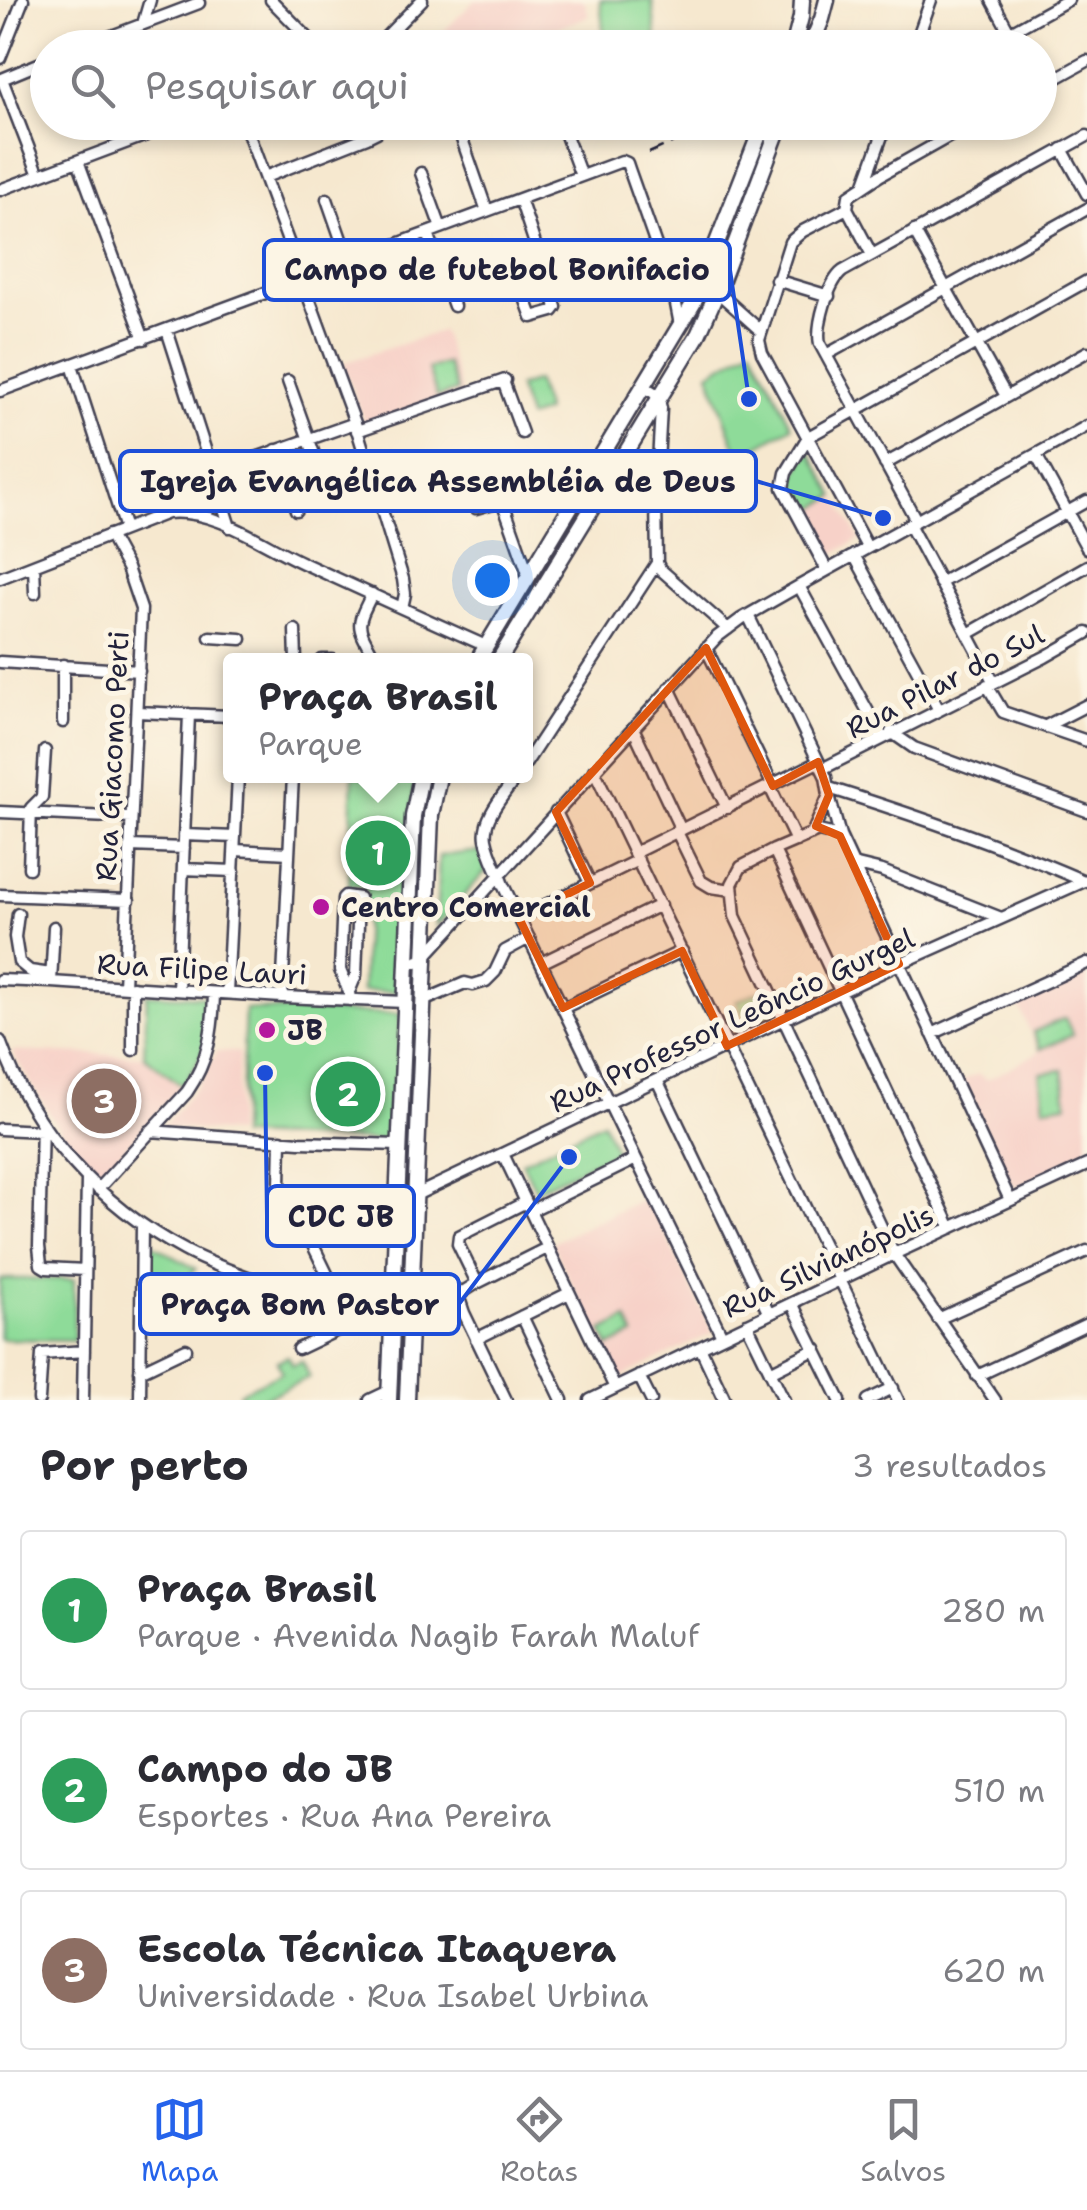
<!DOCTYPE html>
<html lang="pt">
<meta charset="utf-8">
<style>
:root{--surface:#fff;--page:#f2f2f3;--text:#2b2b33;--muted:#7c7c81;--line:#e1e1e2;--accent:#2563eb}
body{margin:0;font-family:"Shantell Sans",sans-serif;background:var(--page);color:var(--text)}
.you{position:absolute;left:492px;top:580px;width:35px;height:35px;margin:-25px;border:8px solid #fff;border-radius:50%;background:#1a73e8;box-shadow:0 0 0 15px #1a73e833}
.badge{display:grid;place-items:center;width:65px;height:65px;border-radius:50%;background:var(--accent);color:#fff;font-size:32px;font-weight:700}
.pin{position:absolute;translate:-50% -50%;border:5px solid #fff;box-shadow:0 2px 10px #0006}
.popup{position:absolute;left:223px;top:653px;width:310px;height:130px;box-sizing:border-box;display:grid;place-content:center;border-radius:10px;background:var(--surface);filter:drop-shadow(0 2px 8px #0005);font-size:32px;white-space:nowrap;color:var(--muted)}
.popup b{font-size:38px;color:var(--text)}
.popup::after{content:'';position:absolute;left:50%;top:100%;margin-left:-20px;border:20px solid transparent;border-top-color:var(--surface)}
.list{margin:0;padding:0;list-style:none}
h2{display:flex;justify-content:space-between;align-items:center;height:130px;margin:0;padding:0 40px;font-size:42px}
h2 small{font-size:32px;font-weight:400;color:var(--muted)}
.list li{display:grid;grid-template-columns:65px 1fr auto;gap:30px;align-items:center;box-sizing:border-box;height:160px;margin:0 20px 20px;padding:0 20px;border:2px solid var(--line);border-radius:10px}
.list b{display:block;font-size:38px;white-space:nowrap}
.list p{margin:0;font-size:32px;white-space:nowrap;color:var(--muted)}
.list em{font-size:32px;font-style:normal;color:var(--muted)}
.icon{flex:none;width:55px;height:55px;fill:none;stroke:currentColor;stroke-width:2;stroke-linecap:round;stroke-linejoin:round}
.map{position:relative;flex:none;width:1087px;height:1400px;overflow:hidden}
.search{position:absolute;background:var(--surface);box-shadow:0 5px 15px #0003;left:30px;right:30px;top:30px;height:110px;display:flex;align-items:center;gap:25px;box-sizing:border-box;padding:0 35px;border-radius:55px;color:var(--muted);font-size:38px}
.sheet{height:670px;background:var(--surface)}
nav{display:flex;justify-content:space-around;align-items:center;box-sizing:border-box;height:140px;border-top:2px solid var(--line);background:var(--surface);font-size:28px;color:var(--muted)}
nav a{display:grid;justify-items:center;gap:5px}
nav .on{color:var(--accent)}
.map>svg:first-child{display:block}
.built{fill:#f7d1c8}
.green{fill:#8edb99;stroke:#587e6a;stroke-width:2.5}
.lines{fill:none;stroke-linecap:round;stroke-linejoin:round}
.minor-casing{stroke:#424051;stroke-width:15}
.major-casing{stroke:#424051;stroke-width:19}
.minor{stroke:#fff;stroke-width:10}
.major{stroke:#fff;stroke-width:14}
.rail{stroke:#22223b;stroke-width:2.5;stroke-dasharray:15 8;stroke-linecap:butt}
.marked{fill:#de560e;fill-opacity:0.2;stroke:#de560e;stroke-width:8;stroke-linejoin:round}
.poi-dot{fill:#b5179e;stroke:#fcf5e5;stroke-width:4}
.labels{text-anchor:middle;stroke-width:10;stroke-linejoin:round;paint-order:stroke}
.street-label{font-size:28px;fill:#22223b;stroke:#fcf5e5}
.poi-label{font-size:28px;font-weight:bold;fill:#22223b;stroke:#fcf5e5;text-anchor:start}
.leader{fill:none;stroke:#1d4ed8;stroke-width:4}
.callout-dot{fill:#1d4ed8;stroke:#fcf5e5;stroke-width:4}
.callout{fill:#fcf5e5;stroke:#1d4ed8;stroke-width:4}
.callout-label{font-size:30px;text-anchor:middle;font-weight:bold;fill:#22223b}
</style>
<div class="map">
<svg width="1087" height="1400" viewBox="0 0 1087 1400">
<rect width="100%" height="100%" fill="#fcf5e5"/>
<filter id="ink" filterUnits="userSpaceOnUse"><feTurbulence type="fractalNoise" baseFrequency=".01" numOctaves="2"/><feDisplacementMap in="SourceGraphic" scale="20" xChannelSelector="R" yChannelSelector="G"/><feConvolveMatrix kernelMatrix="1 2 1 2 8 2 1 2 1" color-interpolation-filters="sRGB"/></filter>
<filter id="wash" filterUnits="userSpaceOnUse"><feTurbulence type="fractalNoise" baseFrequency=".0048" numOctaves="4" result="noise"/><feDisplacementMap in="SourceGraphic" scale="40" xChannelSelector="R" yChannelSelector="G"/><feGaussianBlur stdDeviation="2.25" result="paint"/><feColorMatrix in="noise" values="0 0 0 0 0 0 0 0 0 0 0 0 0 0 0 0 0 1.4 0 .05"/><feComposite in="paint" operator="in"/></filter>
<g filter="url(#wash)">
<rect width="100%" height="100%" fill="#f6e8cf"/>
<path class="built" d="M475 0H584L589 16 506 47H428Z
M442 331 462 393 365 424 343 363Z
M836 497 860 539 829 556 806 514Z
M1087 969V1156L1019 1186H1013L961 1081 978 1074 987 1080 1039 1052 1017 1002Z
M11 1051 142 1056 181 1086 104 1171H93L64 1137Z
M217 1051 239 1052 236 1133 162 1127 198 1086Z
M647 1197 713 1333 619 1378 616 1376 552 1243Z"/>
<path class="green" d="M600 0H652L657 47H605Z
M752 347 792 426 739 457 709 373Z
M447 363 457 391 437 397 428 369Z
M536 381 546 412 528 418 518 387Z
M809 450 835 496 807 513 791 484Z
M353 776H415L401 992 362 991 366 887 349 885Z
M480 851 487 870 436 926 439 856Z
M764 989 774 1014 749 1027 736 1001Z
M147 994 208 997C215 1029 202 1061 182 1086L144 1056Z
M245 1009 400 1014 395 1141 240 1136Z
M1065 1018 1073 1035 1040 1049 1033 1032Z
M1063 1070 1067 1104 1044 1107 1040 1073Z
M603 1122 616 1152 536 1190 522 1162Z
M148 1242 196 1269 148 1309Z
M0 1279H74V1340L0 1339Z
M627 1319 634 1335 609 1347 602 1331Z
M288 1356 293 1365 302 1361 310 1377 260 1400H243L239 1393 282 1372 277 1361Z"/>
</g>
<g filter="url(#ink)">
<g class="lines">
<defs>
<path id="minor" d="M271 0 318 48
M992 0 1018 48
M143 24 150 0
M80 48 199 3
M375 48 422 0
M914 48 931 0
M982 48 1068 0
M0 58 23 0
M2 79 48 60
M0 80 2 79 39 175
M1040 87 1087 61
M244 122 355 423 403 579 405 594 402 608
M456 122 487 211
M561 122 581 176
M1062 149 1087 194
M78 161 144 339
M421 173 441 228
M265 177 367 137 377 132 384 122
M865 183 887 122
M0 190 181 122
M327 199 349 262
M520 199 556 307 553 311 532 317 525 298
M847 208 803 231 790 242 759 340 762 353 867 547
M914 231 1006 396
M428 233 454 306
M872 255 847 208 849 196 879 176 975 122
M703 279 761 331
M776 280 829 296
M167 330 230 527
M826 355 1087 209
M72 365 125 529
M288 381 314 454
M503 381 522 433
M642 388C655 390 658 396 661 408L656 499 657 563 660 569 728 629
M0 391 622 161 627 163 629 169 675 299 680 325
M357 431 505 380
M276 450 296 510
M1036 455 1087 548
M885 464 1087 352
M213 473 355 423
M500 501 476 508 466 479 487 469 489 470 507 514 529 576
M916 520 820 344C816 326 828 282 843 271L1087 136
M909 524 993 681
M109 535 127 568 141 609 124 986
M854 555 939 710
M34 565 35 593
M827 570 783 488 786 473 808 437 1087 281
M0 578 167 513C215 508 261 544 303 563 364 591 425 619 486 646
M940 583 1087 501
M799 586 882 737
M372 594C356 626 356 624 373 655
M748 615 826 777 829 795 812 834
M295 630 296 660
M968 634 1087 566
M210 637 241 639
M706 648 773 786
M322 660H333
M0 662 139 671
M63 665V722
M987 685 1003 712 1087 741
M669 688 727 808
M137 712 230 716
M1046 726 1087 705
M633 728 681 830
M891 732 914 748 1087 811
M526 763 657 563
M822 769 1045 657 1087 633
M594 770 898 1400
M517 776C506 793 482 817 486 839 489 855 498 870 503 885L722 1336
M770 787 796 841
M829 788C915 815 1001 845 1084 881
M829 795 840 836 1010 1200
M0 812 131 818
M556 812 590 883
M677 832 701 881 711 887 732 890
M184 835 235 837
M840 836 818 831 774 850 741 867 732 884 735 916 894 1254 995 1400
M130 846 184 848
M235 850 289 853
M774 850 951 1228
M634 853 818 762
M853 864 882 871 1001 918
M29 868 31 808 42 797 45 751
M183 869 234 871
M0 895 129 900
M18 914 15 937 19 962 30 971 51 974
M519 918 638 860
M54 927 51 982 282 997 405 1002
M407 962 413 963 422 960 717 637 741 619 799 586 1087 426
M541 963 660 905
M0 980 51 982
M178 990 189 714
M349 992 340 970 343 898 345 896 359 898 356 975 349 992 350 1000
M227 993 238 776
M282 997 293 776
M423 1001 465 983 473 985 486 981 495 972 505 951 529 938
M563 1008 682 951
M932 1034 1087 963
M0 1041C32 1131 101 1206 184 1250 211 1265 241 1274 269 1285 310 1300 351 1316 392 1331
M133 1050V987
M657 1080 769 1314
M42 1124 39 1246 41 1265 46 1268 85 1270
M0 1129 42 1131
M150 1131 300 1142 399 1145
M503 1154 615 1388
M280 1185 281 1140
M98 1189 187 1092C209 1060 213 1030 214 993
M397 1204 899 964 1087 880
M530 1211 636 1159
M311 1241 329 1278 327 1307
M477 1283 458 1244 459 1236 526 1202
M792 1303 840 1400
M522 1316 562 1400
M216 1317 264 1295 274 1287
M938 1319 1087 1251
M747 1324 784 1400
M476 1339 569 1293
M700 1347 725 1400
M298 1349 344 1327 356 1318
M140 1371 186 1349
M770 1372 816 1349
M639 1376 651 1400
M977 1376 1087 1324
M39 1400 42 1354 84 1351
M83 1400 87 1179
M140 1400 142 1225
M370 1400 389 1391
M506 1400 464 1313 458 1295 477 1283 547 1248
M590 1400 894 1254 1087 1165
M868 1400 893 1388"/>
<path id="major" d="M793 48 801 17 802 0
M810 48 822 19 827 0
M478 660 693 304 764 122
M499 660 698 335 718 290 781 122
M389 1400 413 816 421 776
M407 1400 431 815 439 776"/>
</defs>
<use href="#minor" class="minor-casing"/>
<use href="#major" class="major-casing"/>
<use href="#minor" class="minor"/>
<use href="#major" class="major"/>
<path class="rail" d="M881 48 896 42
M649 153 718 122"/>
</g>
</g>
<path class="marked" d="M706 648 773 786 818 762 829 795 816 826 840 836 899 964 727 1046 682 951 563 1008 519 918 590 883 556 812Z"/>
<g class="poi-dot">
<circle cx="321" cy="907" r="10"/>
<circle cx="267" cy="1030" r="10"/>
</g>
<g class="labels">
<g class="street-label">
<text transform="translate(945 681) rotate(-27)" y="10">Rua Pilar do Sul</text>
<text transform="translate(112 756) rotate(-87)" y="10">Rua Giacomo Perti</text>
<text transform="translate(202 969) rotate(3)" y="10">Rua Filipe Lauri</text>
<text transform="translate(732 1020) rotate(-25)" y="10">Rua Professor Leôncio Gurgel</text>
<text transform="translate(828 1261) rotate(-25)" y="10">Rua Silvianópolis</text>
</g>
<g class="poi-label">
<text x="341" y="917">Centro Comercial</text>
<text x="287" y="1040">JB</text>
</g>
</g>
<path class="leader" d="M749 399L730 270M883 518L756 481M265 1073L267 1216M569 1157L459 1304"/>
<g class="callout-dot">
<circle cx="749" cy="399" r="10"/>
<circle cx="883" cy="518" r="10"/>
<circle cx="265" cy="1073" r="10"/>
<circle cx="569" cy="1157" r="10"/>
</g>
<g class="callout">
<rect x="264" y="240" width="466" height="60" rx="10"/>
<rect x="120" y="451" width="636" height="60" rx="10"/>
<rect x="267" y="1186" width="147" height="60" rx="10"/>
<rect x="140" y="1274" width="319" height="60" rx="10"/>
</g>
<g class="callout-label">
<text x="497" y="280">Campo de futebol Bonifacio</text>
<text x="438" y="492">Igreja Evangélica Assembléia de Deus</text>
<text x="341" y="1227">CDC JB</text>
<text x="300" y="1315">Praça Bom Pastor</text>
</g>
</svg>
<div class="you"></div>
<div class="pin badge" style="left:378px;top:853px;background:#2e9e5b">1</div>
<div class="popup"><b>Praça Brasil</b>Parque</div>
<div class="pin badge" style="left:348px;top:1094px;background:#2e9e5b">2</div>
<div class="pin badge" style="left:104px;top:1101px;background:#8d6e63">3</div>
<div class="search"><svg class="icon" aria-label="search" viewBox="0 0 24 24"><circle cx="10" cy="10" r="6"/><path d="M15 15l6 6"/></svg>Pesquisar aqui</div>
</div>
<section class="sheet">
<h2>Por perto<small>3 resultados</small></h2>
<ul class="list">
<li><span class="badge" style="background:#2e9e5b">1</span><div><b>Praça Brasil</b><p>Parque · Avenida Nagib Farah Maluf</p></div><em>280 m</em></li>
<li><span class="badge" style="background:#2e9e5b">2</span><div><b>Campo do JB</b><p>Esportes · Rua Ana Pereira</p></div><em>510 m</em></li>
<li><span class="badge" style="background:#8d6e63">3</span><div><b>Escola Técnica Itaquera</b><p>Universidade · Rua Isabel Urbina</p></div><em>620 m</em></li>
</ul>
</section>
<nav>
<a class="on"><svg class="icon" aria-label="map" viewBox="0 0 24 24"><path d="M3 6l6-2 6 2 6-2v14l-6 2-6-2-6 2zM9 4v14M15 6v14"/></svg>Mapa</a>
<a><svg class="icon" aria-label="directions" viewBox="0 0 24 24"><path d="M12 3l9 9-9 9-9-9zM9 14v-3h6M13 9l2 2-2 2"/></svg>Rotas</a>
<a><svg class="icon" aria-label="saved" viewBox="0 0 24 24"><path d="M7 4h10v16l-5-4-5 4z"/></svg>Salvos</a>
</nav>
